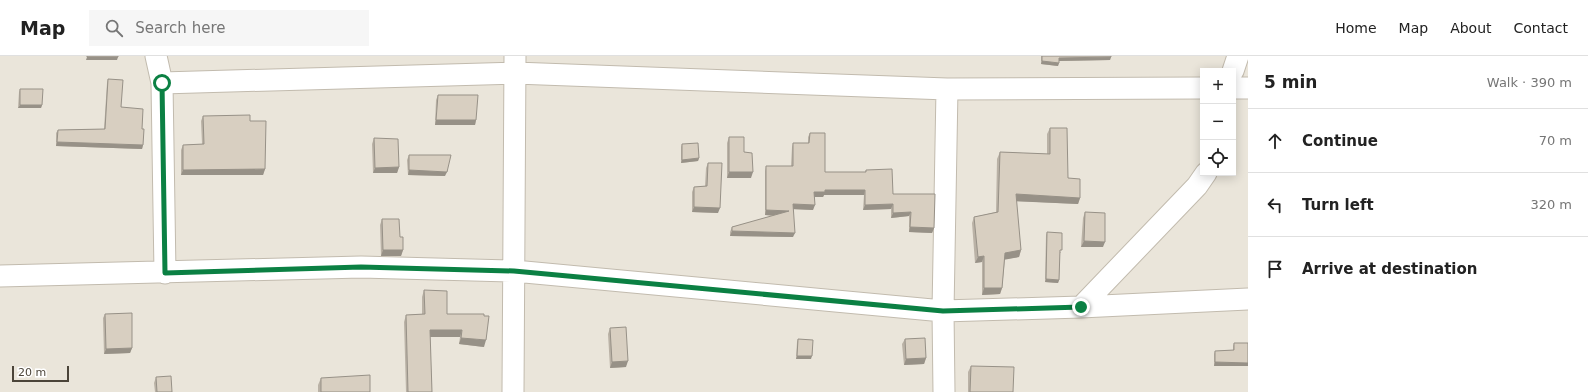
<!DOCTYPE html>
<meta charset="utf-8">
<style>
:root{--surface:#fff;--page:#f6f6f6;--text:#222;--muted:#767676;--line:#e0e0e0}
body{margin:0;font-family:"DejaVu Sans",sans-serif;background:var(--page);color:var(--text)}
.controls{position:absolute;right:12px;top:12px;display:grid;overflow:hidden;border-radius:0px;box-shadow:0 2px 10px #0003}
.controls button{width:36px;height:36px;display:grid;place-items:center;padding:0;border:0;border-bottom:1px solid var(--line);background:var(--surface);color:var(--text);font:20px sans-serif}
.scale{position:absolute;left:12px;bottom:10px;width:57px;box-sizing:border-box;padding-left:4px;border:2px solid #4b4439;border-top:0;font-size:11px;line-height:14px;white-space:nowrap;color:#4b4439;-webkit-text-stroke:3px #fff;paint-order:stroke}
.stop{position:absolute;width:12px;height:12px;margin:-9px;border:3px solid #0b8043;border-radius:50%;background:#fff}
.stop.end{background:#0b8043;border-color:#fff;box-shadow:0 1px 4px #0008}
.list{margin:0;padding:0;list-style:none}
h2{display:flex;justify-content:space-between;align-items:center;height:52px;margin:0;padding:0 16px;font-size:17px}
h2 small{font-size:13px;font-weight:400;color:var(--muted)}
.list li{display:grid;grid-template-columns:26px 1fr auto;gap:12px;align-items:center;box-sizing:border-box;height:64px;padding:0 16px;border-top:1px solid var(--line)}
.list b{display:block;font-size:15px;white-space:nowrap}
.list em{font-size:13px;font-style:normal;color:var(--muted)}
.icon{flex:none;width:22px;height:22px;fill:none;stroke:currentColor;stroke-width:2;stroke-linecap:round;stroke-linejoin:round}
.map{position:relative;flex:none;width:1248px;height:336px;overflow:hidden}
header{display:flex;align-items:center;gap:24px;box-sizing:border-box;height:56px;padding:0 20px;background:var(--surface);border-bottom:1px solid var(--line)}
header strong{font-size:19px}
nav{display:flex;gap:22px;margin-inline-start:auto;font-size:14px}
.search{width:280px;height:36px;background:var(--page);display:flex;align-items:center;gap:10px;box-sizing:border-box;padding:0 14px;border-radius:0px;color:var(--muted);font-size:15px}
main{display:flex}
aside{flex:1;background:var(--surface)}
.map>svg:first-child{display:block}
.residential{fill:#eae5da;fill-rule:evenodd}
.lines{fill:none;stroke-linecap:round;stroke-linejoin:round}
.minor-casing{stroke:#c2bbae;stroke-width:23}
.minor{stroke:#fff;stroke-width:21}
.wall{fill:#bab2a6}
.shaded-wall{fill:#979187}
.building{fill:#d8cfc1;stroke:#979187}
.route{stroke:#0b8043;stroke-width:5}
</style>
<header>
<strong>Map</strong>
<div class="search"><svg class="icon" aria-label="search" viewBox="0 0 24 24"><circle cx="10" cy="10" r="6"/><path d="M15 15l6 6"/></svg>Search here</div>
<nav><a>Home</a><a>Map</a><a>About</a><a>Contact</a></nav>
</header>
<main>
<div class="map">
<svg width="1248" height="336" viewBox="0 0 1248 336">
<rect width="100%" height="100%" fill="#f6f3ec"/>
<path class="residential" d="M0 0H1248V336H0ZM1203 15H1233V117H1203Z"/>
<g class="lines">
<defs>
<path id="minor" d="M156 0 162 27 165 217
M1233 15 1238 0
M162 27 515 17 947 33 943 255 944 336
M1233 32H1248
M947 33 1203 32
M0 220 361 211 514 215 943 255 1081 251 1248 243
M1081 251 1197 130 1206 117
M513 336 515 0"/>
</defs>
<use href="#minor" class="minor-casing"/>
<use href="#minor" class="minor"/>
</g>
<path class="wall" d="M1041 0H1111L1110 4 1059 5 1058 10 1041 8Z
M108 23 121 51 142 73 143 89 142 93 56 90V77L58 74 104 73 107 27Z
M20 33 42 49 41 52H18L19 36Z
M438 39 476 64 475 69H435L436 44Z
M203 60 250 65 265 113 263 119H181V94L183 89 202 88 201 65Z
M1050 72 1068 122 1080 142 1078 148 1016 145 1021 194 1019 201 1005 203 1002 232 1000 238 982 239V206L975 207 972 167 974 161 996 156 997 103 1000 96 1047 98V78Z
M810 77 825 116H865L866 114 893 138 934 172 932 177 909 176V160L891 162V153L863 154 864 139H824L823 141H815L813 154 793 153V181L730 180V176L732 171 773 160 765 159V115L766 110H791L792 91 793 87H808V81Z
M729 81 744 96 751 122H727V87Z
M374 82 399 111 397 117H373L372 88Z
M682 88 699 102 698 105 681 107V91Z
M409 99 445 120 408 119 407 104Z
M708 107 718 157 692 156V136L694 131 705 130 706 112Z
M1085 156 1103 191H1081L1083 162Z
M382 163 400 181 403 194 401 200H381L380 169Z
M1047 176 1061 197H1060L1059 224 1058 227 1045 226 1046 179Z
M424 234 447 258 484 291 459 288 460 281H430L432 336H406L404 266 406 259 422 258V241Z
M105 258 132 292 130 297 104 298 103 262Z
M610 272 626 311 610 312 608 278Z
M798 283 811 303H796L797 286Z
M905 283 926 302 924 308 904 309 902 288Z
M1234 287H1248V310H1214V298L1215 295 1233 294V290Z
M971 310 1013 336H968V316Z
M156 321 172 336H155L154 327Z
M321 322 370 336H318V329Z"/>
<path class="shaded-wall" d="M87 1H118L117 4H86Z
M1111 1 1110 4 1058 5 1059 2Z
M1042 5 1059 7 1058 10 1041 8Z
M20 49H42L41 52H18Z
M436 64H476L475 69H435Z
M57 86 143 89 142 93 56 90Z
M699 102 698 105 681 107 682 104Z
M399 111 397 117H373L375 112Z
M265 113 263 119H181L183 114Z
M409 114 447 116 445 120 408 119Z
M729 116H753L751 122H727Z
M825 134H865L864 139H824L823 141H813L814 136Z
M1016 138 1080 142 1078 148 1013 145Z
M793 148 815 149 813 154 791 153Z
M893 148 891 153 863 154 865 149Z
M694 151 720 152 718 157 692 156Z
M766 154 789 155 787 160 765 159Z
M911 156 909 160 891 162 893 157Z
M910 171 934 172 932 177 909 176Z
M732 175 795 177 793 181 730 180Z
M1084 185 1105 186 1103 191H1081Z
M383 194H403L401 200H381Z
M1021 194 1019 201 1003 204 1005 197Z
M984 200 982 206 975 207 978 201Z
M1046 223 1059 224 1058 227 1045 226Z
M984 232H1002L1000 238 982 239Z
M430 274H462L460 281H428Z
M461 282 486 284 484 291 459 288Z
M132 292 130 297 104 298 106 293Z
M797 300H812L811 303H796Z
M926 302 924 308 904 309 906 303Z
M628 305 626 311 610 312 612 306Z
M1215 306 1248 307V310H1214Z"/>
<path class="building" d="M87 0H118V1H87Z
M1042 0H1111V1L1059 2V7L1042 5Z
M108 23 123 24 121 51 143 53 142 73H144L143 89 57 86 58 74 105 73Z
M20 33H43L42 49H20Z
M438 39H478L476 64H436Z
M250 59V65H266L265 113 183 114V89L204 88 203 60Z
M1050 72H1067L1068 122 1080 123V142L1016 138 1021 194 1005 197 1002 232H984V200L978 201 974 161 998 156 1000 96 1050 98Z
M810 77H825V116H866V114L892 113 893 138H935L934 172 910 171 911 156 893 157V148L865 149V134H825V136H814L815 149 793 148 795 177 732 175V171L789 155 766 154V110H793V87H809Z
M729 81H744V96L752 97 753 116H729Z
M374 82 398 83 399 111 375 112Z
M698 87 699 102 682 104V88Z
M409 99H451L447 116 409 114Z
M708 107H722L720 152 694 151V131L707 130Z
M1085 156 1105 157V186L1084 185Z
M382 163H399L400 181H403V194H383Z
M1047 176 1062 177V194H1060L1059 224 1046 223Z
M424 234 447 235V258H484V260H489L486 284 461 282 462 274H430L432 336H408L406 259 425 258Z
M132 257V292L106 293 105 258Z
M626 271 628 305 612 306 610 272Z
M925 282 926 302 906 303 905 283Z
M798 283 813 284 812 300H797Z
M1234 287H1248V307L1215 306V295L1234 294Z
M971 310 1014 311 1013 336H970Z
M370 319V336H321V322Z
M171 320 172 336H157L156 321Z"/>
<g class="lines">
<path class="route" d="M162 27 165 217 361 211 514 215 943 255 1081 251"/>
</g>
</svg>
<div class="controls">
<button>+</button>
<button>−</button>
<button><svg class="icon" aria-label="locate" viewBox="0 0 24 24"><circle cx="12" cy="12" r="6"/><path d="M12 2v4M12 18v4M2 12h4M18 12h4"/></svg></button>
</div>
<div class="scale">20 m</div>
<div class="stop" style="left:162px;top:27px"></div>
<div class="stop end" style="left:1081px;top:251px"></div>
</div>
<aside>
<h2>5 min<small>Walk · 390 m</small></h2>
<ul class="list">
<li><svg class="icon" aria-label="ahead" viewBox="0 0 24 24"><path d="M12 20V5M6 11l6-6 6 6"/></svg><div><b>Continue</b></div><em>70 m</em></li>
<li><svg class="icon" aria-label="left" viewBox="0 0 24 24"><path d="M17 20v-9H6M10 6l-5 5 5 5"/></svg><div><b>Turn left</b></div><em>320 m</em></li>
<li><svg class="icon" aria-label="arrive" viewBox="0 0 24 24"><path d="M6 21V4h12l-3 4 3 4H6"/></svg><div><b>Arrive at destination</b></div></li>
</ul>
</aside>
</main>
